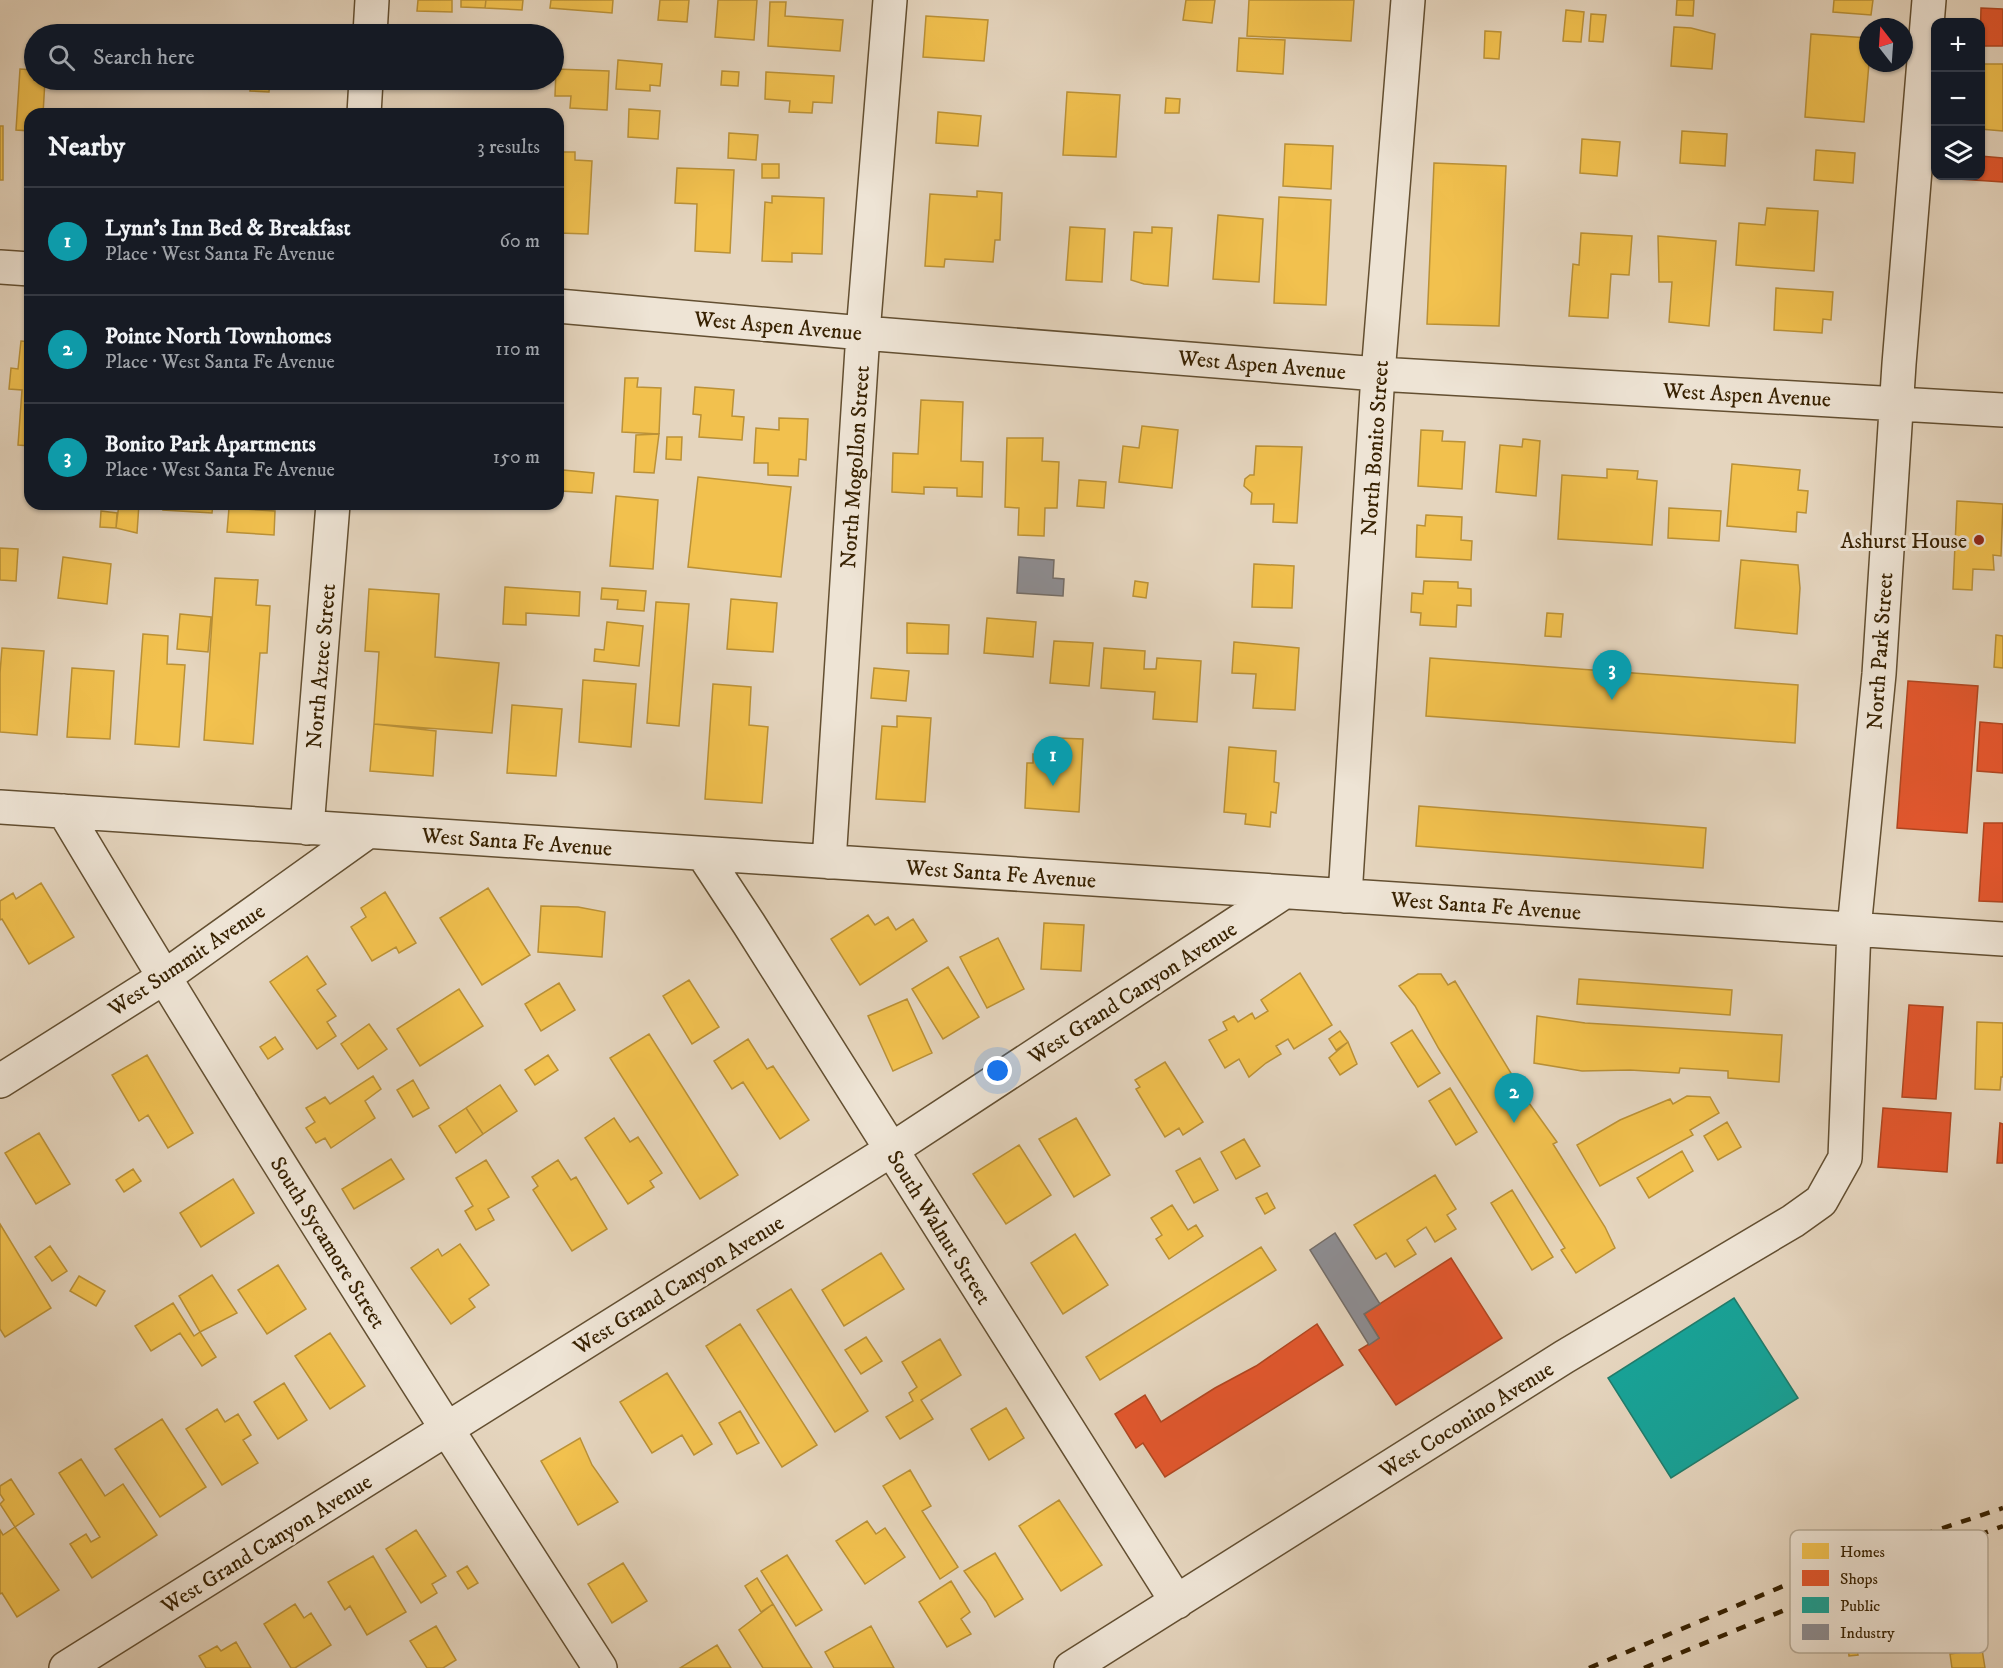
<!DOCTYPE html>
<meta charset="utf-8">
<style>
:root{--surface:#171b24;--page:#20242c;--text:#f1f3f6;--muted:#9ea1a6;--line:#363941;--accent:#c59692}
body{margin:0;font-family:"IM FELL DW Pica",serif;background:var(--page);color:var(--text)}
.controls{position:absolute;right:18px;top:18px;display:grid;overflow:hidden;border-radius:12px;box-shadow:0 2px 4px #0004}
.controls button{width:54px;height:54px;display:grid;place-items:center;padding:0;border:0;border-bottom:2px solid var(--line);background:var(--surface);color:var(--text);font:30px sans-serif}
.compass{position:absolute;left:1859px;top:18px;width:54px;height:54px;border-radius:50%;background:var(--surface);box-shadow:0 2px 4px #0004;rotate:343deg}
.you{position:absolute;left:998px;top:1071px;width:21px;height:21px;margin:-15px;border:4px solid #fff;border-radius:50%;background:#1a73e8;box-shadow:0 0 0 9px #1a73e833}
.badge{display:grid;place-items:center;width:39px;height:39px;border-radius:50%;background:var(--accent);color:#fff;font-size:20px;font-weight:700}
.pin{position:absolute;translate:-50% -50px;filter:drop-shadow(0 2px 3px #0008)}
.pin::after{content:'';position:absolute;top:32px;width:21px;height:18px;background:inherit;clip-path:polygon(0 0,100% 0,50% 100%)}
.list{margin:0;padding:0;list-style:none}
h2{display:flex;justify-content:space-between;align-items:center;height:78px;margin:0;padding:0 24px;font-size:26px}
h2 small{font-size:20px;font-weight:400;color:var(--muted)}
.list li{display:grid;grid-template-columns:39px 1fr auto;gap:18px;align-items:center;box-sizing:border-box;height:108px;padding:0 24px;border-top:2px solid var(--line)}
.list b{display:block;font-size:22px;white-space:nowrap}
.list p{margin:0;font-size:20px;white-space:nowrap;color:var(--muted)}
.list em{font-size:20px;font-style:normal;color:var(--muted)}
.icon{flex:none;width:33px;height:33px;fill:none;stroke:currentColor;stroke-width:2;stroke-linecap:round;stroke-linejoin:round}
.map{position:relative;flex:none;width:2003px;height:1668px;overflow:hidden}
.search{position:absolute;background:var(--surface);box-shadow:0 2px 4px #0004;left:24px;top:24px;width:540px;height:66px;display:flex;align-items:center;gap:15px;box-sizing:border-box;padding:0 21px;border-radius:33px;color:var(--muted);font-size:22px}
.panel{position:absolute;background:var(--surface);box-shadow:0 2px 4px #0004;left:24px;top:108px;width:540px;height:402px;border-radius:18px}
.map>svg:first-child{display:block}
.homes{fill:#f2c14e;stroke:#ba9137;stroke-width:1.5}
.shops{fill:#e4572e;stroke:#b04721;stroke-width:1.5}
.public{fill:#17a398;stroke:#217c6b;stroke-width:1.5}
.industry{fill:#8d8d92;stroke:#746d67;stroke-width:1.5}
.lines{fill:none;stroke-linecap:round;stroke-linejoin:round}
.minor-casing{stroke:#634f31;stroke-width:36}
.minor{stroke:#eee4d5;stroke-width:33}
.rail{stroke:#382202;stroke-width:4.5;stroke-dasharray:10 10;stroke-linecap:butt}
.poi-dot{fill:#8f2418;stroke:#eee4d5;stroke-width:2}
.labels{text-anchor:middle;stroke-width:6;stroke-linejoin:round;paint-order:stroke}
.street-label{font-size:22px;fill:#382202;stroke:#eee4d5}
.poi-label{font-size:22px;fill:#382202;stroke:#eee4d5;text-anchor:end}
.key{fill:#eee4d5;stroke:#b7aa96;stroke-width:1.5}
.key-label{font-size:16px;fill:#382202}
</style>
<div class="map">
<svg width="2003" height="1668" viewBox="0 0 2003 1668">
<rect width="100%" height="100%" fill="#e5d5be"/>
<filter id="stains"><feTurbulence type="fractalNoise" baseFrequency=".00333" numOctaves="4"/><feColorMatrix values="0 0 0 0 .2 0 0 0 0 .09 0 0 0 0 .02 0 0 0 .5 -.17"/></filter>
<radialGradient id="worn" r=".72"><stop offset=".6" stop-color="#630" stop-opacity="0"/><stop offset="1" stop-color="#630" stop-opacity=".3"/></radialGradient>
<path class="homes" d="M418 0H452V12L417 11Z
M461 0H486L485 8 461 7Z
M486 0H523L522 10 485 8Z
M551 0H613L612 13 550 8Z
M660 0H689L687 22 658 20Z
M718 0H757L754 40 715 37Z
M1186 0H1215L1212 23 1183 20Z
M1249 0H1354L1351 41 1247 36Z
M1677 0H1694L1693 16 1676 15Z
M1834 0H1873L1871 15 1833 12Z
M770 2H786L785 16 843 20 840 51 768 46Z
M1566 10 1584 12 1581 42 1563 41Z
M1591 14 1606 15 1603 42 1589 41Z
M926 16 988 20 984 61 923 57Z
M1674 27 1691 28 1715 34 1712 69 1671 66Z
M1485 31 1501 32 1499 59 1484 58Z
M1811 34 1868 38 1869 63 1864 122 1805 117Z
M1239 38 1285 40 1283 74 1237 71Z
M618 60 662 64 660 86 650 85V91L616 89Z
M1980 64H2003V131L1980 129Z
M20 69 34 70V80H45L43 114H30V191H26L30 131 16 130Z
M556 69 609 71 607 110 570 108 571 96H555Z
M722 71 739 72 738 86 721 85Z
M766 72 834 76 832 103 813 102 812 113 789 112 790 101 765 99Z
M251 80H270L269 92 250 91Z
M474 80H500V85L474 83Z
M1067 92 1120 95 1116 157 1063 155Z
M1166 98 1180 99 1179 113H1165Z
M629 109 660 111 658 139 628 137Z
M938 112 981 116 978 146 936 143Z
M0 126H3V180H0Z
M1682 131 1727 134 1725 166 1680 163Z
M729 133 758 135 756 160 728 158Z
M1582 139 1620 142 1617 176 1580 173Z
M1285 144 1333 146 1331 189 1283 186Z
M1816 150 1855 153 1853 183 1814 180Z
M558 152H575V160L592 161 588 234 558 233Z
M1434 163 1506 166 1499 326 1427 324Z
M762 164H779V178H762Z
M677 168 734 170 730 253 695 251 697 204 675 203Z
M977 191 1002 193 1000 240H995L993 262 945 259 944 267 925 266 930 194 977 197Z
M772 196 824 198 822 254 792 253V262L762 261 765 202 772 203Z
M1279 197 1331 200 1326 305 1274 303Z
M1767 208 1818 211 1814 271 1736 265 1739 223 1765 225Z
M1218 215 1263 219 1259 282 1213 279Z
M1070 227 1105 229 1102 282 1066 280Z
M1152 227 1172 228 1168 286 1144 284 1131 280 1134 232 1152 233Z
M1581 233 1632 236 1629 275 1611 274 1608 318 1569 316 1573 264 1579 265Z
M1658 236 1716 241 1709 326 1669 322 1672 282H1659Z
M1776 288 1833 292 1831 320 1823 319 1822 333 1774 330Z
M21 341 30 342V446L18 445 22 390 9 389 11 368 18 369Z
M625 378H638L637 387 661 388 659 434 622 432Z
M695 387 734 390 732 416 744 417 742 440 699 437 701 415 693 414Z
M921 400 963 402 961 461 983 462 982 497 957 496V488L924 487V494L892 492 893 453 918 454Z
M779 418 808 419 806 460 799 459 798 476 768 475V463H754L756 428 779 430Z
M1142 426 1178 430 1172 488 1119 482 1123 446 1139 448Z
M1421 430 1443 431 1442 441 1465 442 1462 489 1418 486Z
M659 434 654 473 634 472 636 435Z
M667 437H682L681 460 666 459Z
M1007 438H1043L1042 461 1059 462 1057 508H1045L1044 536 1018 535 1019 508 1005 507Z
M1523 439 1540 441 1536 496 1496 492 1500 445 1522 447Z
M1256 446 1302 447 1297 523 1273 522 1274 504H1251L1252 493 1244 486 1245 479 1250 475H1254Z
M1732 464 1800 470 1798 490 1808 491 1806 513 1797 512 1796 532 1727 526Z
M1607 469 1638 471 1637 479 1657 481 1652 545 1558 539 1562 475 1607 478Z
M563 470 594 473 592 493 561 491Z
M698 477 791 487 781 577 688 567Z
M1079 480 1106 482 1104 508 1077 506Z
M616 496 658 500 653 569 610 566Z
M1957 501 2003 504 2001 556 1993 555 1994 570 1973 569 1972 590 1953 589Z
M119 504H139L137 533 116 528Z
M164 504H213L212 513 163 510Z
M229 508 275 511 274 535 227 532Z
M1669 508 1721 511 1719 541 1668 538Z
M101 511 117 513 116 528 100 527Z
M1426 515 1462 517 1461 540 1472 541 1471 560 1416 557 1417 525 1425 526Z
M0 548 18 549 16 581 0 580Z
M63 557 111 564 107 604 58 598Z
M1741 560 1798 565 1800 588 1797 634 1735 628Z
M1254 564 1294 566 1292 608 1252 607Z
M215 578 258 580 256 605 270 606 267 653H260L253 744 204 740Z
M1135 581 1148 583 1146 598 1133 596Z
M1424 581 1458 582V588L1471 589V606L1457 605 1456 627 1420 625 1421 613 1411 612 1412 593 1423 594Z
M505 587 580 592 579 616 526 613V625L503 624Z
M602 588 646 591 644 611 617 609 618 600 601 599Z
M369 589 439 594 435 657 499 663 492 733 374 724 379 652 365 651Z
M731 599 777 603 773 652 727 649Z
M656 602 689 604 679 726 647 723Z
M1547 613 1563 614 1561 637 1545 636Z
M180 614 211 617 208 652 177 649Z
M987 618 1036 622 1033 657 984 653Z
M607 622 643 626 639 666 594 661 595 649 604 650Z
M907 623 949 625 948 654 907 653Z
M143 634 168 636 167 664 185 665 179 747 135 744Z
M1996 635 2003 636V668L1994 667Z
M1054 641 1093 643 1089 686 1050 683Z
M1234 642 1299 648 1295 710 1253 708 1256 674 1232 673Z
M2 648 44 651 37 735 0 732V673Z
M1104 648 1145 651 1144 669H1156L1157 658 1201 661 1197 722 1153 719 1155 692 1101 688Z
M1430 658 1798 685 1795 743 1426 716Z
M72 668 114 671 110 739 67 737Z
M874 668 909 671 906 701 871 698Z
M583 680 636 684 631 747 579 742Z
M713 684 751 687 749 725 768 727 762 803 705 799Z
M512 705 562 709 556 776 507 773Z
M897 716 931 718 925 802 876 799 882 726 897 727Z
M374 724 436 731 433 776 370 771Z
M1058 738 1083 739 1079 812 1025 808 1027 763H1033V754L1057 756Z
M1229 747 1276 751 1274 782 1279 783 1276 813 1271 812 1270 827 1245 824 1246 814 1224 812Z
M1419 806 1706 828 1703 868 1416 846Z
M41 883 74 937 29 964 2 919 0 920V901L13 893 16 899Z
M488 888 530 955 482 985 440 918Z
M385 892 416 943 399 953 396 947 372 961 351 927 366 917 361 908Z
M541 906 578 907 605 912 602 957 538 952Z
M868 915 875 925 888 917 896 930 913 919 927 941 860 985 831 939Z
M1044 923 1084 925 1081 971 1041 969Z
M998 938 1024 989 987 1008 960 957Z
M307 956 326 984 317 990 336 1016 327 1022 336 1036 317 1049 270 982Z
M948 967 979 1017 943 1039 912 989Z
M1300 973 1332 1025 1294 1049 1288 1039 1276 1046 1281 1054 1266 1063 1249 1077 1239 1059 1225 1068 1209 1040 1227 1030 1223 1022 1234 1016 1238 1022 1252 1013 1255 1019 1268 1011 1261 1000Z
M1418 974H1441L1448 985 1455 981 1529 1103 1557 1142 1553 1144 1605 1227 1615 1248 1576 1273 1561 1250 1565 1248 1439 1049 1415 1006 1399 986Z
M1579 979 1732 990 1730 1015 1577 1004Z
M689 980 719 1027 692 1044 663 996Z
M559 983 575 1010 541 1031 525 1004Z
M459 989 483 1026 420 1066 397 1029Z
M907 999 932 1053 893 1071 868 1016Z
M1537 1016 1585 1023 1782 1035 1779 1082 1728 1078V1071L1680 1068 1679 1073 1630 1070 1582 1071 1534 1063Z
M1977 1022 2003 1023V1077H2001L2000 1090 1975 1089Z
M369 1024 387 1049 358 1069 341 1044Z
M1412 1030 1440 1073 1418 1087 1391 1043Z
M1340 1031 1348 1042 1336 1050 1329 1039Z
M649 1034 738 1175 700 1199 610 1058Z
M275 1037 283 1049 268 1059 260 1047Z
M748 1039 767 1069 773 1066 809 1120 780 1139 743 1082 732 1089 714 1061Z
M1348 1042 1357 1064 1340 1075 1329 1058Z
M147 1055 193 1133 168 1148 148 1115 139 1121 112 1075Z
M548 1055 558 1070 535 1085 525 1070Z
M1165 1062 1203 1122 1183 1135 1179 1128 1165 1137 1136 1089 1140 1087 1135 1080Z
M373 1076 381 1089 365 1101 375 1118 331 1148 325 1138 316 1143 306 1128 315 1122 306 1108 325 1097 330 1104Z
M413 1080 429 1108 413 1117 397 1090Z
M500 1085 517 1111 483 1134 466 1108Z
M1450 1088 1477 1132 1456 1145 1429 1101Z
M1687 1096 1710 1097 1719 1113 1690 1130 1693 1135 1600 1186 1577 1145 1620 1120 1670 1099 1673 1104Z
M466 1108 483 1134 456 1153 439 1126Z
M614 1118 630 1142 638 1137 662 1173 650 1181 654 1187 628 1204 585 1138Z
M1076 1118 1110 1175 1074 1197 1039 1139Z
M1727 1122 1741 1147 1718 1160 1704 1136Z
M39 1133 70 1184 36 1204 5 1153Z
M1244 1139 1260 1166 1236 1179 1221 1152Z
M1019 1145 1051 1195 1006 1224 973 1174Z
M1682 1151 1693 1171 1649 1198 1637 1178Z
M1200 1158 1218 1190 1194 1203 1176 1171Z
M391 1159 404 1179 354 1209 342 1189Z
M486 1160 509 1197 488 1209 494 1220 476 1230 465 1211 473 1206 456 1178Z
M558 1160 571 1180 576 1177 607 1229 572 1251 533 1190 538 1186 532 1177Z
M133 1169 141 1181 124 1192 116 1180Z
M1435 1175 1456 1209 1447 1215 1456 1229 1435 1242 1426 1227 1407 1240 1416 1254 1395 1267 1386 1253 1376 1259 1354 1225Z
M233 1179 254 1213 201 1247 180 1213Z
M1512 1190 1553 1257 1532 1270 1491 1203Z
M1267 1193 1275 1208 1265 1214 1256 1198Z
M1172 1205 1188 1230 1196 1225 1203 1236 1169 1259 1156 1239 1162 1235 1151 1218Z
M0 1224 51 1308 5 1337 0 1329Z
M1075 1234 1108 1285 1063 1314 1031 1263Z
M460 1244 489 1285 469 1299 475 1307 451 1324 411 1268 438 1249 442 1256Z
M50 1246 67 1271 52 1281 35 1257Z
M1261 1247 1276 1270 1100 1380 1086 1357Z
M881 1253 904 1289 844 1326 822 1290Z
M278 1265 306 1309 267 1334 238 1290Z
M212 1275 237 1313 200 1332 179 1296Z
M79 1276 105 1291 96 1306 70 1291Z
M791 1289 868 1411 835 1432 757 1310Z
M173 1303 194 1336 200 1332 216 1357 202 1366 180 1333 151 1351 135 1326Z
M740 1324 817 1445 782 1467 706 1346Z
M330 1333 365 1386 330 1409 295 1356Z
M866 1337 882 1361 861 1374 845 1350Z
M940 1339 961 1375 921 1400 933 1419 900 1439 886 1417 913 1401 909 1393 917 1387 902 1362Z
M667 1373 712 1444 694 1455 682 1435 652 1453 620 1402Z
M284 1383 307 1420 278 1439 254 1402Z
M1006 1408 1024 1438 989 1460 971 1429Z
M217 1409 225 1422 238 1414 251 1435 243 1440 258 1463 222 1485 186 1429Z
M740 1411 759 1443 737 1454 719 1423Z
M162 1419 206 1487 160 1517 115 1449Z
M580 1438 592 1465 618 1502 578 1525 541 1461Z
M81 1459 105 1496 123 1484 157 1535 92 1578 70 1544 86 1534 91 1542 100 1537 59 1473Z
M910 1470 931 1506 922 1511 958 1567 940 1579 883 1486Z
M11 1479 34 1514 15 1527 0 1504 4 1500 0 1494V1486Z
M1059 1500 1102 1565 1061 1591 1019 1526Z
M867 1521 876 1534 885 1528 905 1557 865 1584 836 1541Z
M15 1527 59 1590 17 1617 2 1593 0 1594V1530L3 1535Z
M416 1530 446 1576 432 1584 437 1593 421 1603 386 1549Z
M995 1553 1023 1599 995 1617 986 1601 964 1571Z
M787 1555 822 1610 796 1626 761 1571Z
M373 1556 406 1612 367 1635 350 1606 345 1610 328 1582Z
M623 1563 647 1601 612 1623 588 1584Z
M467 1566 478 1583 468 1589 457 1572Z
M757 1578 773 1604 761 1612 745 1586Z
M951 1581 970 1612 961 1619 971 1634 947 1647 919 1602Z
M295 1604 304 1618 311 1613 331 1645 295 1668H291L264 1624Z
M773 1604 805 1657 812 1668H763L739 1630Z
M436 1626 456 1660 443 1668H427L410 1641Z
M871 1626 894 1668H834L825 1652Z
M236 1642 251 1668H206L199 1656 217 1646 221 1651Z
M1856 1644 1858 1655 1849 1656 1848 1646Z
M717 1645 731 1668H680Z
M1982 1649 1985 1668H1952L1950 1654Z"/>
<path class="shops" d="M1981 8 2003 9V46H1980Z
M1980 156 2003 158V182L1959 179 1960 176H1980Z
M1908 681 1978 686 1967 833 1897 828Z
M1980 722 2003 724V773L1977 771Z
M1984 823H2003V902L1979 901Z
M1909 1005 1943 1007 1936 1099 1902 1097Z
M1883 1108 1951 1113 1947 1172 1878 1167Z
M2000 1123 2003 1124V1163H1997Z
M1451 1258 1502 1338 1396 1405 1359 1350 1379 1338 1364 1314Z
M1317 1324 1343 1365 1165 1477 1143 1443 1136 1448 1115 1414 1145 1395 1161 1422 1215 1388 1256 1366Z"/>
<path class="public" d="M1734 1298 1798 1398 1671 1478 1608 1378Z"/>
<path class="industry" d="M1019 557 1054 560 1053 578 1064 579 1063 596 1017 593Z
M1335 1233 1380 1304 1364 1314 1379 1338 1369 1345 1310 1250Z"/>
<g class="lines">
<defs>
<path id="minor" d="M370 34 372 0
M364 114 366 80
M0 267 30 269
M558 306 863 333 1378 374 2003 410
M0 807 2003 939
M64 811C237 1101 418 1385 600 1668
M307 828 333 504
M703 854 749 924 1177 1602
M829 862 863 333 890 0
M1345 896 1378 374 1408 0
M0 1081 163 978 367 832
M66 1668 891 1150 1284 892
M1071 1668 1564 1357 1793 1221 1821 1201 1845 1158 1854 929 1879 674 1899 364 1929 0"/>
</defs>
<use href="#minor" class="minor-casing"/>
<use href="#minor" class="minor"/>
<path class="rail" d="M1589 1668 1838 1563 2003 1508
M1644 1668 1843 1586 2003 1526"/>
</g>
<circle class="poi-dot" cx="1979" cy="540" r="6"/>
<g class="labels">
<g class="street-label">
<text transform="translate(778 325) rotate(5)" y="8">West Aspen Avenue</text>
<text transform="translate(1262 364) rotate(5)" y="8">West Aspen Avenue</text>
<text transform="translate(1747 394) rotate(3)" y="8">West Aspen Avenue</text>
<text transform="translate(1374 448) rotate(-86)" y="8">North Bonito Street</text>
<text transform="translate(854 467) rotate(-86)" y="8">North Mogollon Street</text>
<text transform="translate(1879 651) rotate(-86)" y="8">North Park Street</text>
<text transform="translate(320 666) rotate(-85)" y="8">North Aztec Street</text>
<text transform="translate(517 841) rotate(4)" y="8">West Santa Fe Avenue</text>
<text transform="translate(1001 873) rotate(4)" y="8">West Santa Fe Avenue</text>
<text transform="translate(1486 905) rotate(4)" y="8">West Santa Fe Avenue</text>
<text transform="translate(186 959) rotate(-34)" y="8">West Summit Avenue</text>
<text transform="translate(1132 992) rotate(-33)" y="8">West Grand Canyon Avenue</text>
<text transform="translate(940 1227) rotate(58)" y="8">South Walnut Street</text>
<text transform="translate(329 1242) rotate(58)" y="8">South Sycamore Street</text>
<text transform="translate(678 1284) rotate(-32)" y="8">West Grand Canyon Avenue</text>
<text transform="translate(1466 1419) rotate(-32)" y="8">West Coconino Avenue</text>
<text transform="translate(266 1543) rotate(-32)" y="8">West Grand Canyon Avenue</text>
</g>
<g class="poi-label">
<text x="1967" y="548">Ashurst House</text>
</g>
</g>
<rect x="1790" y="1530" width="198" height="123" rx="9" class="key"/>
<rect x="1802" y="1543" width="27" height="16" fill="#f2c14e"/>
<rect x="1802" y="1570" width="27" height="16" fill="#e4572e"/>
<rect x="1802" y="1597" width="27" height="16" fill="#17a398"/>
<rect x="1802" y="1624" width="27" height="16" fill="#8d8d92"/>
<g class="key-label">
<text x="1840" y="1557">Homes</text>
<text x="1840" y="1584">Shops</text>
<text x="1840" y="1611">Public</text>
<text x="1840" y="1638">Industry</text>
</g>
<rect width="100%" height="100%" filter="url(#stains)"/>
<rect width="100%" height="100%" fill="url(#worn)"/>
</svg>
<div class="controls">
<button>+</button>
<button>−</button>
<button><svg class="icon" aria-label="layers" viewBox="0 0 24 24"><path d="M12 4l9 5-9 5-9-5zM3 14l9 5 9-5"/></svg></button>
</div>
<svg class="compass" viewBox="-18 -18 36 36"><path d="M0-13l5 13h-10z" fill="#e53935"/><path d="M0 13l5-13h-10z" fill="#9ea1a6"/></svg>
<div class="you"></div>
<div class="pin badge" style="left:1053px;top:786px;background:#0f9aa8">1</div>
<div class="pin badge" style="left:1514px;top:1123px;background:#0f9aa8">2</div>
<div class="pin badge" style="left:1612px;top:700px;background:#0f9aa8">3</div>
<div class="search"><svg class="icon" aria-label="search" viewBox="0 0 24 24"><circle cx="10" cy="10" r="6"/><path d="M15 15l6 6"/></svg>Search here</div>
<section class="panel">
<h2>Nearby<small>3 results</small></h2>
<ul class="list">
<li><span class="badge" style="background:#0f9aa8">1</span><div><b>Lynn's Inn Bed &amp; Breakfast</b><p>Place · West Santa Fe Avenue</p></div><em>60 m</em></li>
<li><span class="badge" style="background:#0f9aa8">2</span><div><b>Pointe North Townhomes</b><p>Place · West Santa Fe Avenue</p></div><em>110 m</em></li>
<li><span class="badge" style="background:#0f9aa8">3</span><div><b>Bonito Park Apartments</b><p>Place · West Santa Fe Avenue</p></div><em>150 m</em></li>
</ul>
</section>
</div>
